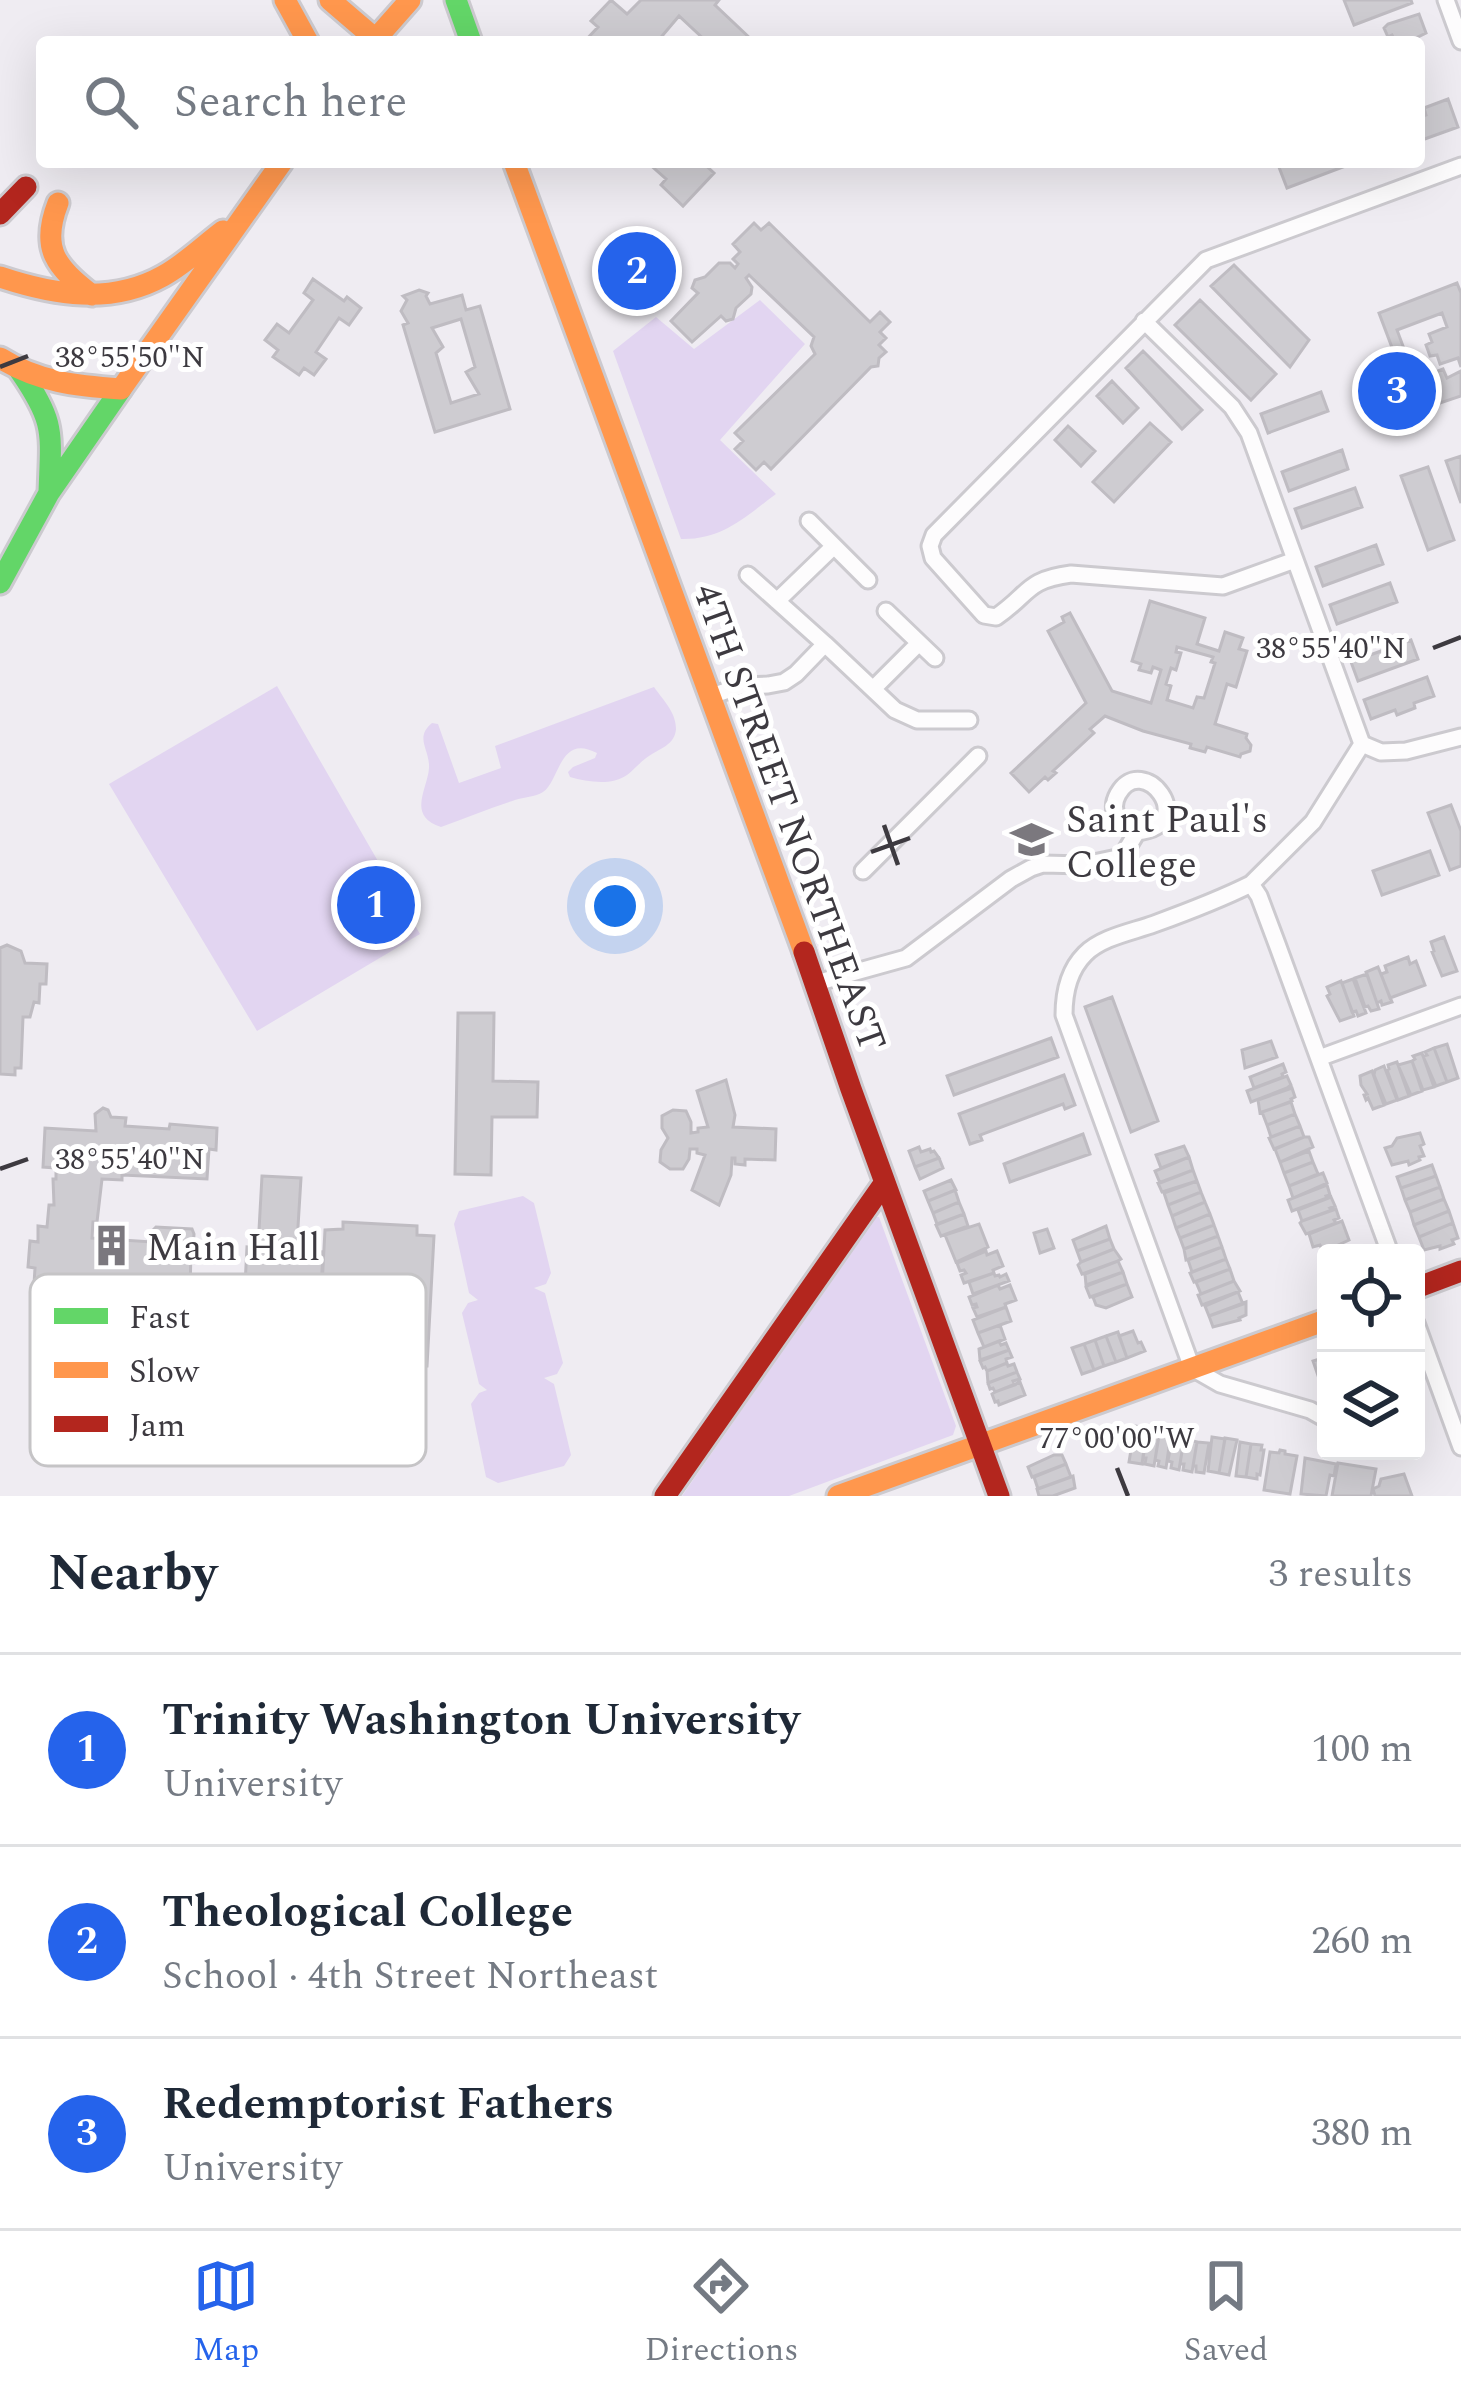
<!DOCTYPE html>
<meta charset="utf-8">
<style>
:root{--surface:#fff;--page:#f6f6f7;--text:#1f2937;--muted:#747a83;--line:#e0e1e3;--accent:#2563eb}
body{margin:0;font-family:Spectral,serif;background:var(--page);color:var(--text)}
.controls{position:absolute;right:36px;bottom:36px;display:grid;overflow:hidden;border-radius:12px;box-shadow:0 12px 48px #0002}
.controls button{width:108px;height:108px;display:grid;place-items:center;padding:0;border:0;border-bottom:3px solid var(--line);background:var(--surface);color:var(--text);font:60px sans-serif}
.you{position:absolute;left:615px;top:906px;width:42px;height:42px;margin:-30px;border:9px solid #fff;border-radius:50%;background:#1a73e8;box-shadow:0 0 0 18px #1a73e833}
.badge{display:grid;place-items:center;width:78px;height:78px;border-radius:50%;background:var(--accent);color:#fff;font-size:39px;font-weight:700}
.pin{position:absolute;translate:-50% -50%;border:6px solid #fff;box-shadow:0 3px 12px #0006}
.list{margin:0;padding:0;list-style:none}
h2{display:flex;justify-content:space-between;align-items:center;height:156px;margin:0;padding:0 48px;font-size:51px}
h2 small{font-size:39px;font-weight:400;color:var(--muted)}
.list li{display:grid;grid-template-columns:78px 1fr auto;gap:36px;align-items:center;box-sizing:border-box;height:192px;padding:0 48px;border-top:3px solid var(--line)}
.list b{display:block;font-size:45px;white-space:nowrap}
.list p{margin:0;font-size:39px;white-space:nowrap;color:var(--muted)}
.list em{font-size:39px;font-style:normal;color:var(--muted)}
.icon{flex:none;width:66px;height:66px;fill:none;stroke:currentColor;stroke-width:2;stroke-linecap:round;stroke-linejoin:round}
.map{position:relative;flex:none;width:1461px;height:1496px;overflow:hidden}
.search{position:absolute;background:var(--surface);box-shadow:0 12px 48px #0002;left:36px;right:36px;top:36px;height:132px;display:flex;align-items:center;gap:30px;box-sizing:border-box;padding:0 42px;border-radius:12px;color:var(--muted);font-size:45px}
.sheet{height:732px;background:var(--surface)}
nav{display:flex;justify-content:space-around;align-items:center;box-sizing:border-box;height:168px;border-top:3px solid var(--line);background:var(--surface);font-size:33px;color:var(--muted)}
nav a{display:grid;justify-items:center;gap:6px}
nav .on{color:var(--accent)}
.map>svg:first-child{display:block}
.green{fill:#e2d5f1}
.building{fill:#ceccd1;stroke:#bfbcc2;stroke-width:3;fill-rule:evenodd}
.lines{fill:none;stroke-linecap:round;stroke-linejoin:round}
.street-casing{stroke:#cccacf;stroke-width:21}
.fast-casing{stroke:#cccacf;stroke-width:27}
.slow-casing{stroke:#cccacf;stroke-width:27}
.jam-casing{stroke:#cccacf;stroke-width:27}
.street{stroke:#fdfcfd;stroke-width:15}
.fast{stroke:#63d668;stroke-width:21}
.slow{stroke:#ff974d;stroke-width:21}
.jam{stroke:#b3261e;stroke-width:21}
.ticks{fill:none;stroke:#3d3a40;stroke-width:4.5}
.labels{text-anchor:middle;stroke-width:10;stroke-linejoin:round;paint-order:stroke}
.street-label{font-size:39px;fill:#3d3a40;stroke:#fff}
.poi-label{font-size:39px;fill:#3d3a40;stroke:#fff;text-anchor:start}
.key{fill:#fff;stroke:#c5c4c6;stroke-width:3}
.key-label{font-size:33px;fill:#3d3a40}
.ticks-label{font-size:30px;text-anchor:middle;fill:#3d3a40;stroke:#fff;stroke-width:10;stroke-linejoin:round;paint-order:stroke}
</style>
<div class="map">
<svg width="1461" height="1496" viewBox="0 0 1461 1496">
<rect width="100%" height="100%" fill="#efecf2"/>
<path class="green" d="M760 300 805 344 720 440 776 494C745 517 722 540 681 539L613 351 656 317 694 349Z
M277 686 420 934 257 1031 109 784Z
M654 687C663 700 676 712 676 729 675 745 659 749 649 756 641 761 635 769 627 775 611 786 588 782 570 777L568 772 573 767 595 758 597 753C559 733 560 781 543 792 535 797 524 797 515 800 490 808 465 818 441 827 406 816 428 788 429 768 430 749 414 738 432 723L438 724 459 783 501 768 495 746Z
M523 1196 534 1203 551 1273 546 1284 534 1288 545 1293 563 1363 557 1374 544 1378 554 1384 571 1455 564 1466 498 1483 486 1477 471 1404 479 1393 487 1390 479 1384 462 1313 468 1303 478 1300 469 1293 454 1224 459 1211Z
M875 1217H879L956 1426 953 1435 789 1496H682Z"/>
<path class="building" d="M611 0 627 14 641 0H719L715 5 754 42H707L679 16 657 42H584L598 27 591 21Z
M1344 0H1411L1412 3 1354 25Z
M1419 14 1426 33 1412 40 1413 42H1399L1395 41 1392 35 1388 37 1384 28 1388 24Z
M1448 99 1458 127 1419 141V117L1426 115 1424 108Z
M647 162H702L714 173 683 206 661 185 666 179Z
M1277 162H1356L1287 188Z
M754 223 761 230 769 223 870 322 880 312 890 322 880 332 886 338 879 345 886 352 879 358 878 366 871 367 771 469 764 462 756 470 735 449 743 441 735 433 815 354 811 346 814 337 749 275 746 278 752 287 751 294 736 308 733 319 726 321 721 316 692 342 671 321 698 293 692 288 695 280 705 277 719 263H730L735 268 738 264 733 259 740 252 733 244Z
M1234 265 1309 340 1290 367 1211 286Z
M313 279 344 301 347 297 361 308 349 325 339 318 316 352 326 359 314 375 304 368 299 375 273 357 278 350 265 340 277 324 289 333 313 300 304 293Z
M1457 283 1461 293V367L1458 358 1440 364 1437 355 1430 356 1426 345 1432 342 1429 334 1447 327 1442 313 1397 330 1419 389 1431 385 1428 375 1443 369 1447 378 1461 371V396L1416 411 1379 313Z
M419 290 428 293 426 296 430 304 462 295 466 310 480 306 510 409 435 432 403 325 408 323 401 311 407 300 403 296ZM461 319 475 367 466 372 479 394 451 403 436 353 443 347 432 328Z
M1200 300 1276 374 1251 400 1175 325Z
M1143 351 1202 410 1182 429 1126 368Z
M1112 381 1138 408 1123 423 1097 396Z
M1321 392 1328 411 1268 433 1261 414Z
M1150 423 1171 442 1114 502 1093 482Z
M1068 426 1095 451 1081 466 1055 440Z
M1342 450 1348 469 1289 491 1282 472Z
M1461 456V503L1446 461Z
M1428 467 1454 540 1428 550 1401 476Z
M1355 488 1362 507 1302 528 1295 509Z
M1376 545 1383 564 1323 586 1316 567Z
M1390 583 1397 602 1337 624 1330 605Z
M1150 601 1205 618 1197 644 1219 651 1225 632 1243 638 1239 649 1247 651 1236 687 1227 684 1215 724 1247 734 1246 738 1251 745 1250 751 1241 754 1240 757 1207 747 1205 752 1190 748 1191 744 1143 731 1105 716 1090 729 1094 733 1053 771 1056 773 1048 780 1045 777 1029 792 1011 773 1086 703 1048 631 1064 622 1062 617 1070 613 1112 691 1151 703 1161 670 1153 667 1151 673 1139 670 1141 664 1132 661ZM1177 647 1213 657 1211 662 1215 663 1204 698 1197 697 1193 708 1167 700 1171 686 1166 684 1171 668 1176 670 1181 653 1176 652Z
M1411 640 1418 659 1358 681 1351 662Z
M1427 677 1434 696 1414 703 1415 708 1397 715 1395 710 1371 719 1364 700Z
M1451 805 1461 831V866L1450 870 1428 813Z
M1430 851 1439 875 1382 895 1373 871Z
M1444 937 1457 971 1442 976 1432 952 1434 951 1431 942Z
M7 945 21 951 25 963 47 964 46 984H40L39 1003 34 1002 30 1017H23L21 1068H15V1075L0 1074V948Z
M1408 957 1410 964 1416 961 1425 985 1390 998 1381 974 1387 972 1385 966Z
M1378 967 1392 1002 1382 1005 1381 1001 1377 1003 1366 972Z
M1367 974 1379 1009 1371 1011 1368 1006 1365 1007 1355 978Z
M1353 979 1366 1013 1358 1016 1356 1011 1352 1012 1342 983Z
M1341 981 1354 1016 1340 1021 1327 996 1330 994 1327 987Z
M1112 997 1158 1121 1131 1132 1085 1007Z
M458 1013H494L493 1081 538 1082 537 1117H492L491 1175 455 1174Z
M1051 1038 1058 1057 954 1095 947 1076Z
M1271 1041 1277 1057 1245 1068 1242 1050Z
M1447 1044 1458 1078 1447 1082 1434 1048Z
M1434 1048 1447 1082 1436 1086 1423 1056 1427 1055 1425 1052Z
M1422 1053 1434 1087 1423 1090 1412 1061 1415 1059 1413 1056Z
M1412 1061 1422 1091 1411 1095 1398 1065Z
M1397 1062 1409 1096 1398 1100 1387 1070 1389 1069 1388 1065Z
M1283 1064 1286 1072 1282 1074 1283 1077 1254 1088 1250 1077Z
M1384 1066 1397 1100 1386 1104 1374 1075 1375 1070Z
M1372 1071 1384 1105 1373 1109 1368 1098 1366 1100 1364 1095 1367 1094 1361 1085 1360 1076Z
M1064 1075 1075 1105 1065 1109 1063 1104 980 1135 982 1140 970 1144 959 1114Z
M1287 1076 1291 1085 1287 1088 1251 1102 1247 1091Z
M726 1080 735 1115 733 1127 776 1129 775 1160 745 1159V1165L735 1164V1158H732L731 1175 719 1205 692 1190 705 1155 697 1153V1149H690L689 1159 683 1169H670L660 1162 661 1150 668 1138 662 1128V1116L673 1110 686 1111 691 1122V1133L698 1132V1128L708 1127 697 1091Z
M1292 1088 1295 1097 1291 1099 1292 1101 1260 1113 1258 1100Z
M1291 1102 1295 1114 1267 1125 1262 1112Z
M103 1108 108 1110 111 1117 126 1118 125 1126 169 1129 170 1124 217 1128 216 1150 209 1149 207 1179 122 1175V1180L102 1179 97 1222H93L92 1238 152 1242V1231L156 1227 192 1229 194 1234 193 1250H191L190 1294 157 1293 158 1278 145 1281 89 1278 88 1343 95 1344V1348L106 1349 107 1344H121L172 1349 171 1353 215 1355 214 1374 192 1373 191 1382H156V1385L119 1383V1380L105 1377H93V1381L84 1382 33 1377 35 1341H46L45 1317H48V1306H42L43 1285 34 1284 35 1268 28 1267 30 1241 38 1242V1226L47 1227 49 1205H54L53 1179H56V1168L43 1167 45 1128 96 1131 95 1114Z
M1295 1114 1300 1126 1271 1137 1267 1125Z
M1300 1126 1304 1137 1274 1149 1269 1138Z
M1420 1133 1424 1144 1420 1146 1424 1156 1419 1157 1420 1160 1409 1165 1408 1161 1392 1165 1385 1148 1392 1146 1397 1138Z
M1083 1134 1090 1154 1010 1182 1004 1164Z
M1304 1137H1309L1313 1147 1280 1162 1275 1149Z
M1184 1146 1189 1157 1161 1168 1156 1155Z
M919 1147 921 1152 930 1149 931 1152 934 1151 939 1158 915 1167 909 1151Z
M1309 1151 1313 1162 1284 1173 1280 1162Z
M1189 1157 1193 1170 1160 1183 1155 1171Z
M939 1158 943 1168 920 1179 915 1167Z
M1313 1162 1318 1174 1289 1186 1284 1173Z
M1432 1165 1436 1176 1401 1188 1397 1177Z
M1193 1170 1197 1181 1162 1192 1158 1183Z
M1323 1173 1327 1183 1293 1198 1289 1186Z
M262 1176 301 1178 297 1243 304 1244V1251L323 1252 321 1289 301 1287V1296L294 1295 288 1388 259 1387 260 1358H252L256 1286 245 1285 247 1247 258 1248Z
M1436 1176 1440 1187 1405 1200 1401 1188Z
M951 1180 956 1190 928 1201 924 1191Z
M1197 1181 1201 1192 1168 1205 1164 1193Z
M1327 1185 1330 1195 1326 1196 1327 1198 1292 1211 1288 1200Z
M1440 1187 1444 1199 1410 1212 1405 1200Z
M955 1190 959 1202 933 1213 928 1201Z
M1201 1192 1205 1202 1172 1216 1168 1205Z
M1331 1197 1335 1206 1330 1208 1332 1210 1302 1221 1298 1210Z
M1444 1199 1449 1211 1414 1225 1410 1212Z
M959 1202 964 1214 937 1224 933 1213Z
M1205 1202 1210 1214 1176 1228 1172 1216Z
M1336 1209 1339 1218 1334 1220 1336 1223 1306 1234 1300 1223 1302 1221Z
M1449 1211 1453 1223 1419 1237 1414 1225Z
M964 1214 968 1226 941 1236 936 1225Z
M1210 1214 1214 1225 1180 1238 1176 1228Z
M1342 1221 1349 1240 1323 1252 1320 1245 1313 1247 1309 1234Z
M343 1222 417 1226V1235L434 1236 427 1366 409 1367 318 1361 325 1230 343 1229Z
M1453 1223 1458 1238 1452 1240 1454 1244 1440 1249V1246L1424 1250 1419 1237Z
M979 1224 988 1247 956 1262 945 1235Z
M1214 1225 1218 1236 1184 1249 1180 1238Z
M1106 1226 1110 1239 1077 1251 1073 1240Z
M1047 1229 1054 1248 1040 1253 1034 1233Z
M1218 1236 1222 1247 1186 1260 1184 1249Z
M1110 1239 1114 1249 1081 1262 1077 1251Z
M1222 1247 1226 1259 1192 1272 1188 1260Z
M1114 1249 1121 1259 1118 1261 1082 1274 1078 1265 1081 1262Z
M986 1251 987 1255 997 1251 1003 1266 993 1270 994 1273 964 1283 961 1275 966 1273 964 1270 960 1271 957 1263Z
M1226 1259 1230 1269 1194 1282 1190 1273Z
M1118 1261 1123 1272 1086 1285 1085 1274Z
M1230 1269 1234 1281 1201 1294 1196 1282Z
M1123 1272 1127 1284 1090 1297 1086 1287 1089 1285Z
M994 1273 995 1276 999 1275 1000 1277 1006 1274 1009 1281 973 1294 969 1282Z
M1234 1281 1240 1291 1202 1305 1198 1295Z
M1127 1284 1132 1297 1106 1308 1096 1305 1093 1297Z
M998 1285 1000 1289 1010 1285 1016 1300 1005 1304 1006 1307 977 1317 973 1308 977 1307 976 1304 972 1305 969 1297Z
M1238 1292 1243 1304 1209 1316 1205 1306Z
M1246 1302V1315L1239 1318 1240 1320 1213 1327 1209 1316Z
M1006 1307 1011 1321 978 1333 973 1320Z
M1000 1325 1005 1339 984 1347 978 1333Z
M1133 1331 1138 1343 1141 1342 1145 1351 1127 1358 1119 1336Z
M1118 1332 1127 1358 1116 1362 1106 1336Z
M1106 1336 1116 1362 1104 1366 1095 1340Z
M1095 1340 1104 1366 1094 1370 1084 1344Z
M999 1341 1001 1345 1006 1343 1009 1350 980 1360 979 1349Z
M1084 1344 1094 1370 1082 1374 1072 1348Z
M1009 1350 1012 1357 1006 1359 1007 1363 987 1371 985 1367 983 1368 980 1361 983 1360Z
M1326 1357V1395L1325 1396 1313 1361Z
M1007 1363 1008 1366 1014 1364 1017 1372 988 1383 987 1371Z
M1017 1372 1020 1379 1013 1381 1015 1385 995 1392 993 1388 990 1389 988 1383Z
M1020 1382 1025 1395 999 1405 998 1401 995 1402 992 1394 995 1392Z
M1135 1426 1147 1428 1142 1464 1129 1462Z
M1160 1430 1171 1433 1166 1468 1158 1466 1159 1461 1155 1460Z
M1147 1434 1159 1435 1154 1466 1145 1464 1146 1458H1143Z
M1172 1437 1184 1439 1179 1470 1171 1468 1172 1462 1168 1461Z
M1212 1437 1225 1439 1219 1473 1208 1471Z
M1225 1438 1237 1440 1229 1475 1219 1473Z
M1184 1439 1197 1442 1192 1472 1183 1470 1184 1464H1180Z
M1197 1442 1209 1443 1204 1473 1196 1472V1466H1193Z
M1240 1442 1251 1444 1246 1477 1236 1476Z
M1251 1444 1262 1445 1261 1450H1264L1260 1475 1257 1474V1479L1246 1477Z
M1280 1450 1285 1451V1454L1297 1456 1290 1494 1264 1490 1270 1452 1279 1453Z
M1054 1455H1062L1066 1464 1032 1477 1028 1467Z
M1305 1458 1336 1464 1334 1476 1330 1475 1326 1496 1301 1494Z
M1338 1463 1376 1469 1371 1496H1332Z
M1066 1464 1071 1477 1038 1489 1034 1477Z
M1404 1474 1412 1496H1375L1373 1489 1379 1486 1381 1479Z
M1073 1476 1075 1488 1053 1496H1039L1037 1489Z"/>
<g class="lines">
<defs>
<path id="street" d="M1446 0 1461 41
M1144 321 1232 407 1249 433 1362 744 1381 752 1406 751 1461 737
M809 521 868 580
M1295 560 1223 586 1071 574C1025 580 1030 594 996 617L984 615 933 558 930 546 934 535 1206 260 1461 166
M748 575 825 644
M777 601 834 546
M886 611 935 658
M873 689 919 643
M711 696 741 686 768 685 784 682 796 674 825 644 895 710 917 720H969
M1362 744 1313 822 1251 884 1259 896 1277 944 1390 1253
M863 871 978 756
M1251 884C1219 900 1187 912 1154 924 1132 932 1102 937 1085 954 1068 971 1064 993 1064 1015L1192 1368 1220 1384 1310 1410 1326 1419
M816 983 906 958 1011 879 1031 868 1043 864 1084 865 1122 857 1137 832C1201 825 1143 750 1118 794 1108 812 1121 827 1137 832
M1319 1058 1461 1006
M1416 1323 1461 1447"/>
<path id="fast" d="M456 0 471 42
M20 371C56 423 51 432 49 493
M0 583 49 493 121 389"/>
<path id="slow" d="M285 0 308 42
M330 0 379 42
M373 42 410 0
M514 162 804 952
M58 203C40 249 56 267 92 295
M0 277C54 295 111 305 163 276 185 264 203 246 223 231
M0 358C38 382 77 386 121 389L282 162
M838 1496 1326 1320"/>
<path id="jam" d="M0 214 26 187
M804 952 851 1089 999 1496
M1416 1288 1461 1271
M665 1496 885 1182"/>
</defs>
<use href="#street" class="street-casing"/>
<use href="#fast" class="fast-casing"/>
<use href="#slow" class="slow-casing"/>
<use href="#jam" class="jam-casing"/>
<use href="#street" class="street"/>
<use href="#fast" class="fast"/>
<use href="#slow" class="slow"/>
<use href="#jam" class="jam"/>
</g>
<path class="ticks" d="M0 367 28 356M1433 648 1461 637M884 825 898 865M871 852 910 838M0 1169 28 1159M1117 1468 1128 1496"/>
<defs>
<symbol id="university-bare" viewBox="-9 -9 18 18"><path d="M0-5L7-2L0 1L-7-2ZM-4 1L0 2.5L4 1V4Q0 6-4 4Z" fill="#7b787e" stroke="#fff" stroke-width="2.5" paint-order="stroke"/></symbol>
<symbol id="building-bare" viewBox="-9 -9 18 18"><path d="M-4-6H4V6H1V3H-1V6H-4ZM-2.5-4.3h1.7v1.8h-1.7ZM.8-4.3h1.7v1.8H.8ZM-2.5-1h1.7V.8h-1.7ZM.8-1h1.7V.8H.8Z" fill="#7b787e" stroke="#fff" stroke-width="2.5" paint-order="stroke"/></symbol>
</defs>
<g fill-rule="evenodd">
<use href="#university-bare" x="1002" y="810" width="59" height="59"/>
<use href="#building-bare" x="82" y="1216" width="59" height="59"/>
</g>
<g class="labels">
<g class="street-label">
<text transform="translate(791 817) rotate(70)" y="14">4TH STREET NORTHEAST</text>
</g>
<g class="poi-label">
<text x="1066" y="832">Saint Paul's<tspan x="1066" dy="45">College</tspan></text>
<text x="146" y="1260">Main Hall</text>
</g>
</g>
<rect x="30" y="1274" width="396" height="192" rx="18" class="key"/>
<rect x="54" y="1308" width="54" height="16" fill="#63d668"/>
<rect x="54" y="1362" width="54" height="16" fill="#ff974d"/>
<rect x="54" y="1416" width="54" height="16" fill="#b3261e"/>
<g class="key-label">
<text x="129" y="1328">Fast</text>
<text x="129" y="1382">Slow</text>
<text x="129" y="1436">Jam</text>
</g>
<g class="ticks-label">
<text x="130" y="367">38°55'50"N</text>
<text x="1331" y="658">38°55'40"N</text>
<text x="130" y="1169">38°55'40"N</text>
<text x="1117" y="1448">77°00'00"W</text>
</g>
</svg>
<div class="controls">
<button><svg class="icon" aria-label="locate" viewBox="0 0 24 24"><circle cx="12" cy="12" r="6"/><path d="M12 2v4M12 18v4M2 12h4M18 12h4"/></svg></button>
<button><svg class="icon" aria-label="layers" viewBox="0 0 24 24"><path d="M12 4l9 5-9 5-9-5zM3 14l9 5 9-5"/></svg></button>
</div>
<div class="you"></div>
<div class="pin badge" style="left:376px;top:905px">1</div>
<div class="pin badge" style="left:637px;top:271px">2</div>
<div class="pin badge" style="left:1397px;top:391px">3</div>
<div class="search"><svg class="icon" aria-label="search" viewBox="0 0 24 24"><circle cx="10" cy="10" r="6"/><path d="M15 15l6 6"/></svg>Search here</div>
</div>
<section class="sheet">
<h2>Nearby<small>3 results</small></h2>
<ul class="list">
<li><span class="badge">1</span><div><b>Trinity Washington University</b><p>University</p></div><em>100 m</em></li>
<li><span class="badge">2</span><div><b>Theological College</b><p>School · 4th Street Northeast</p></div><em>260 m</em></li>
<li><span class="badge">3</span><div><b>Redemptorist Fathers</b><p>University</p></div><em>380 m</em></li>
</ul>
</section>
<nav>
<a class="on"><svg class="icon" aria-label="map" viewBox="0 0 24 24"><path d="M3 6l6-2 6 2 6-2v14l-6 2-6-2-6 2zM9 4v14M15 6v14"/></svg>Map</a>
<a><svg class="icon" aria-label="directions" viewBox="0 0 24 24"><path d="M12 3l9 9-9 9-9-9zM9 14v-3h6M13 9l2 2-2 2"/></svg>Directions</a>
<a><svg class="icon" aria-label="saved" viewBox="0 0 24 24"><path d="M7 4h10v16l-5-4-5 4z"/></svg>Saved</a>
</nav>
